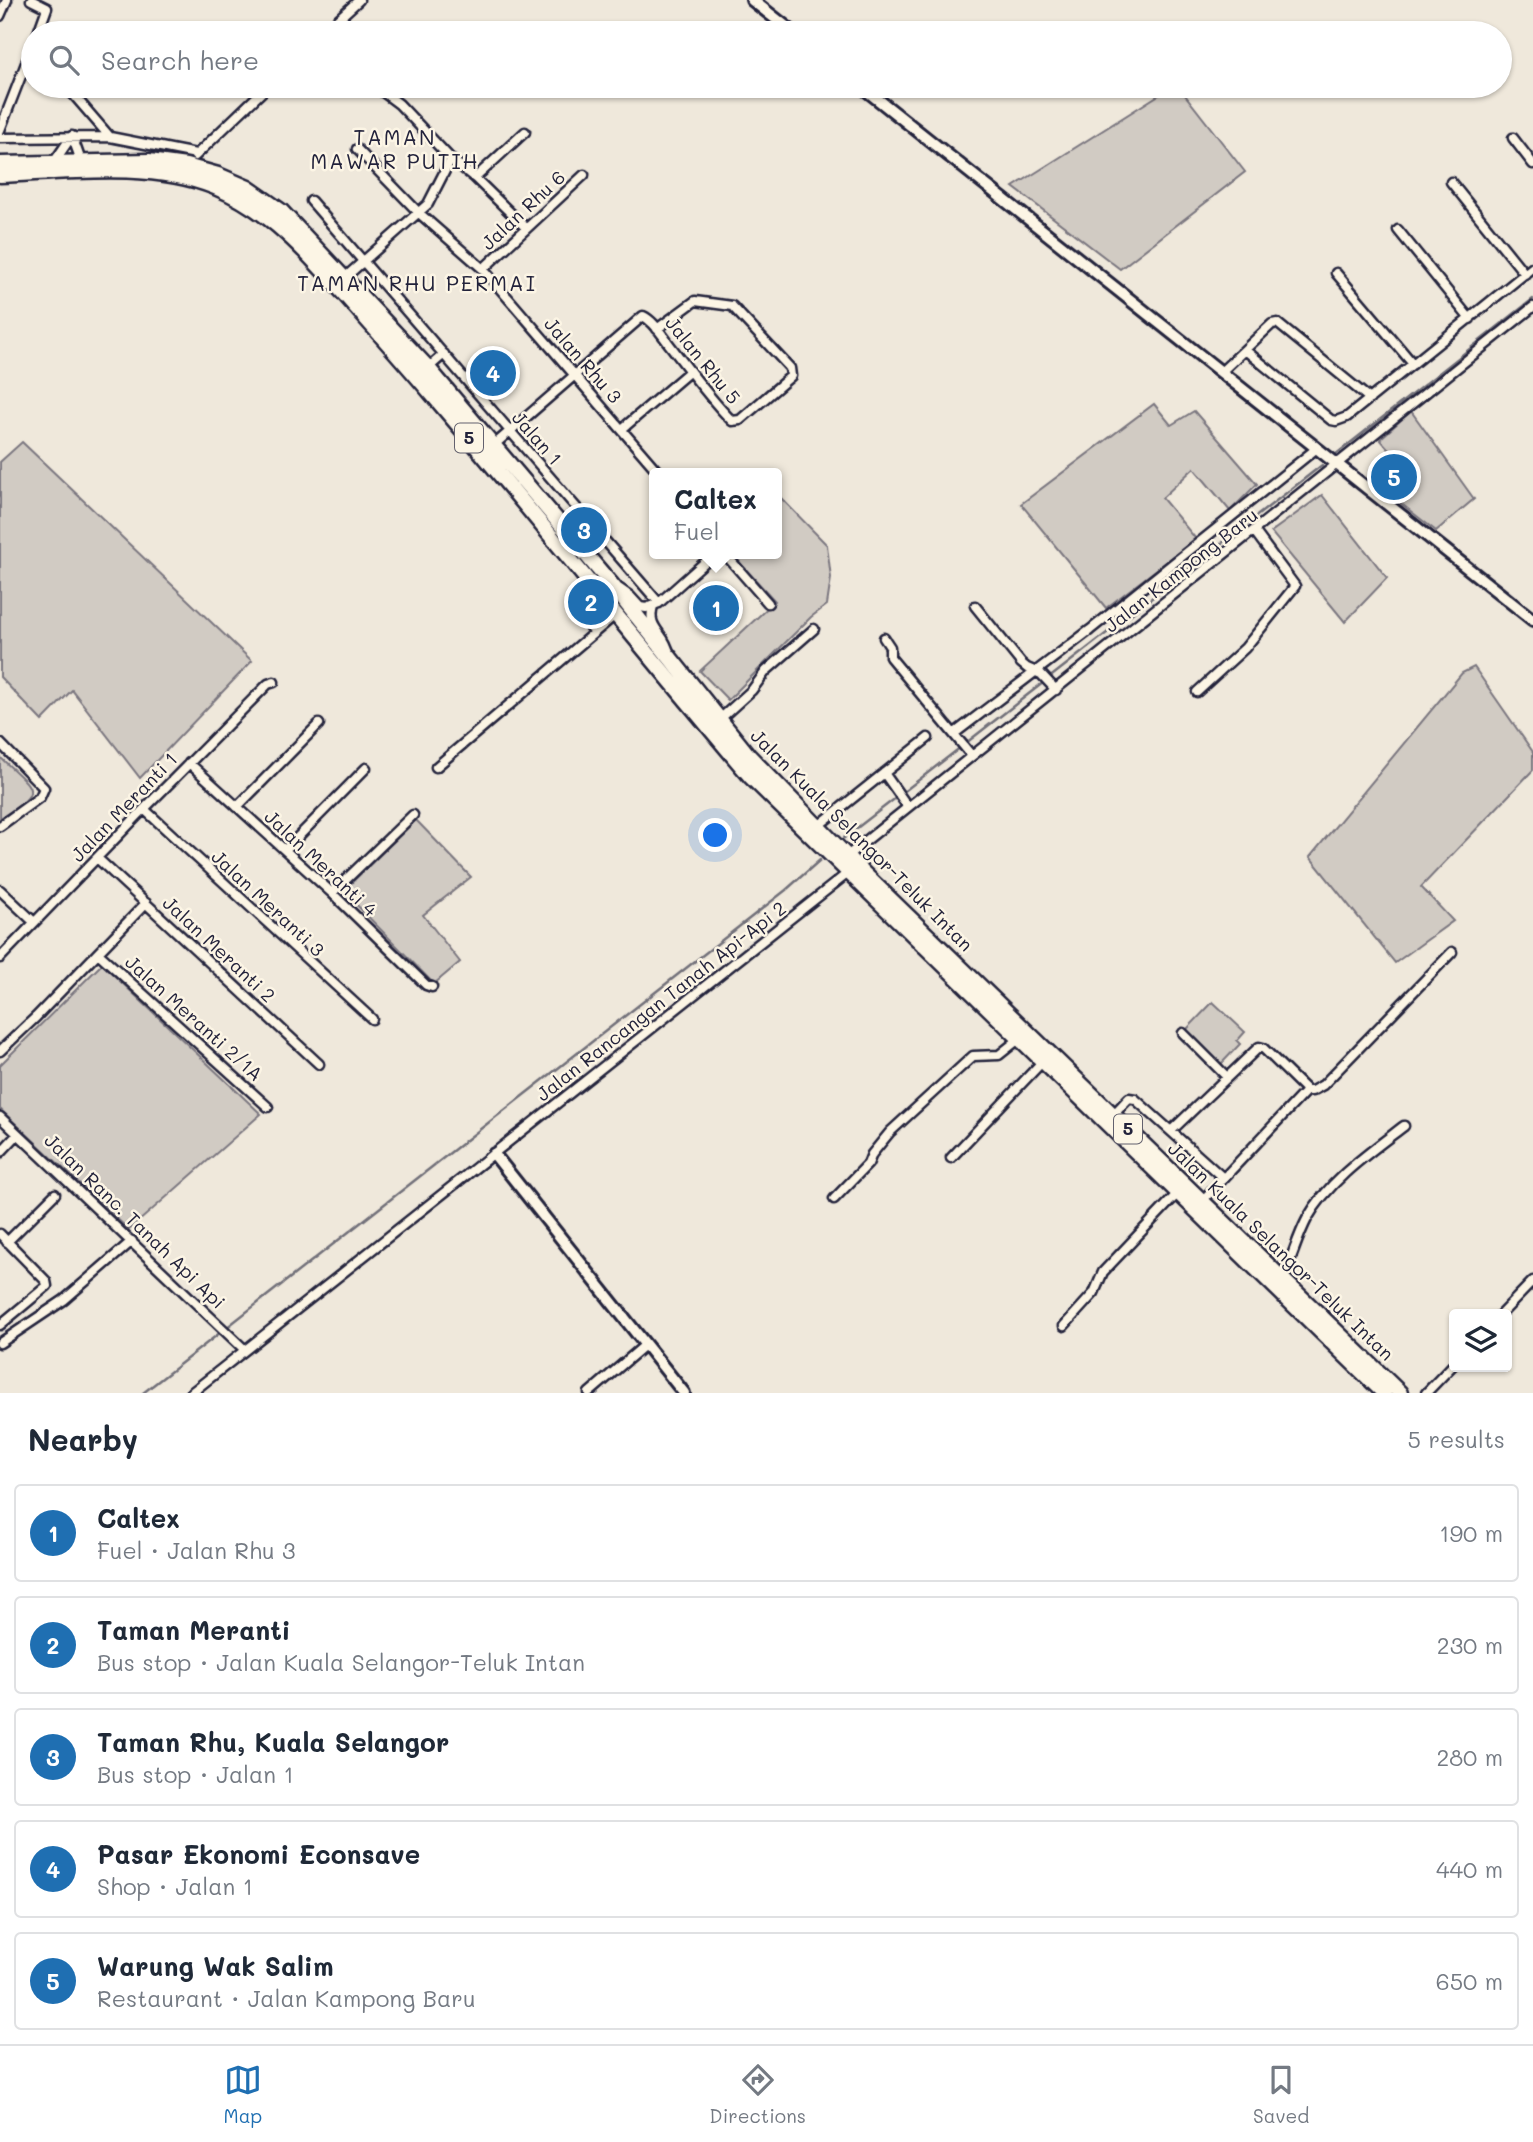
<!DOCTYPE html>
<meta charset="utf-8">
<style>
:root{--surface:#fff;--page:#f6f6f7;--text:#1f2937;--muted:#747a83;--line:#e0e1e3;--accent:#1f6fb2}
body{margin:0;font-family:Mali,sans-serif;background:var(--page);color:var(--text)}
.controls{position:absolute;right:21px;bottom:21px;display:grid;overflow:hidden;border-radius:7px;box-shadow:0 2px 5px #0004}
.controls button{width:63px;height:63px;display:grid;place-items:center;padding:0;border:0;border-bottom:2px solid var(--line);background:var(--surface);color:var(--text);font:35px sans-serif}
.you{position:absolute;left:716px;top:836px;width:24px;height:24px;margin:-18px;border:5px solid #fff;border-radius:50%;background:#1a73e8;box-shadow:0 0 0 10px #1a73e833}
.badge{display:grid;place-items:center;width:46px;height:46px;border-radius:50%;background:var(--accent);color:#fff;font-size:23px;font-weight:700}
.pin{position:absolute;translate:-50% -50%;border:4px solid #fff;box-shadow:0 2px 7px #0006}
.popup{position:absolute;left:649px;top:468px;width:133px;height:91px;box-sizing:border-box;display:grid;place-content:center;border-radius:7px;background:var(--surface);filter:drop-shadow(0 2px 5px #0005);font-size:23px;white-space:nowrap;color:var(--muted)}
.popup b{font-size:26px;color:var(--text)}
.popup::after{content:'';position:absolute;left:50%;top:100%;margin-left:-14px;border:14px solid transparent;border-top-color:var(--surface)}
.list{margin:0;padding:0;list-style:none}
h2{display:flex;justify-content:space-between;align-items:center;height:91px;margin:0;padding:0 28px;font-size:30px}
h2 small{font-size:23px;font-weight:400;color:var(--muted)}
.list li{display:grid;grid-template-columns:46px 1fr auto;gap:21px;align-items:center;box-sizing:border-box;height:98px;margin:0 14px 14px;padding:0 14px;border:2px solid var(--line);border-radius:7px}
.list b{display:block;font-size:26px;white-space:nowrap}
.list p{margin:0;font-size:23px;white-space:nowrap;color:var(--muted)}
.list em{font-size:23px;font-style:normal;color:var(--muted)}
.icon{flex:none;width:38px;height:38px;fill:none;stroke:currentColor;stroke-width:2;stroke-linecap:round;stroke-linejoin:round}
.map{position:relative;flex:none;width:1533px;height:1393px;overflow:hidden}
.search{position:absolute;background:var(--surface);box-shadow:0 2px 5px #0004;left:21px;right:21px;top:21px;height:77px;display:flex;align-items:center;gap:18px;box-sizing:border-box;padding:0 24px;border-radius:38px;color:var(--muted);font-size:26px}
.sheet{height:651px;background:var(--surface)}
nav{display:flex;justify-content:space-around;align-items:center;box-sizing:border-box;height:98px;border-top:2px solid var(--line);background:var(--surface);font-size:19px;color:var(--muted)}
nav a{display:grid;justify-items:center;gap:4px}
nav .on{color:var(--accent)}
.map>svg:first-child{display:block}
.green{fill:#d1cbc3;stroke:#7a767f;stroke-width:2}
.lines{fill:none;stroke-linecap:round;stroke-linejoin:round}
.stream{stroke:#716f79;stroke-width:2.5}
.minor-casing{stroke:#22223b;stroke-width:13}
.tertiary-casing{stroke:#22223b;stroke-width:16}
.trunk-casing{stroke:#22223b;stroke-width:19}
.minor{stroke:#fcf5e5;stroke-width:8}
.tertiary{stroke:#fcf5e5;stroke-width:10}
.trunk{stroke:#fcf5e5;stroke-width:14}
.labels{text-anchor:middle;stroke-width:5;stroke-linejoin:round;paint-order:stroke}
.shield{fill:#fcf5e5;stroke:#63616e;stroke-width:2}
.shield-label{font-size:18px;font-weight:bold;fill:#22223b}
.street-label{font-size:19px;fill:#22223b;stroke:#fcf5e5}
.neighbourhood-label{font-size:21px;letter-spacing:2px;fill:#22223b;stroke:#fcf5e5}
</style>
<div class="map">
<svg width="1533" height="1393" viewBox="0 0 1533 1393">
<rect width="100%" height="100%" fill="#efe8db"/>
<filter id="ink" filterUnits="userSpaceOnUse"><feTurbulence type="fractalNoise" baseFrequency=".0143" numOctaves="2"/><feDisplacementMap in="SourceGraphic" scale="14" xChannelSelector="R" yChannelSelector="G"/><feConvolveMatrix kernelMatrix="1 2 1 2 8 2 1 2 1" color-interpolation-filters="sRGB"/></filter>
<g filter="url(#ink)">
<path class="green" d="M1173 86H1178L1245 172 1120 269 1013 187Z
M1154 404 1171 425 1194 411 1257 484 1230 511 1194 468 1162 498 1196 539 1106 608 1021 504Z
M1411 411 1474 499 1436 531 1399 502 1418 483 1380 439Z
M22 442 252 661 140 778 72 690 42 721 0 677V462Z
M1322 495 1387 578 1345 622 1271 532Z
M780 497 827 545 831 578 827 605 811 617 728 700 700 671 775 601 732 554H777V499Z
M1474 667 1533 752V770L1421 887 1453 921 1395 963 1310 857 1462 673Z
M0 757C34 790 46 790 0 818Z
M416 820 471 877 423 915 460 962 434 984 343 891Z
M102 964 261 1114 129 1230 0 1109V1065Z
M1213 1002 1245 1032 1237 1041 1240 1044 1221 1064 1186 1030Z"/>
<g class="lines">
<path class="stream" d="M1335 455 1533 299
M966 743 1322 465
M902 793 961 747
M844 838 897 797
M226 1328 786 890 820 860
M143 1393 221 1332"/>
<defs>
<path id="minor" d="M31 0 47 8 38 33
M0 16 7 0
M323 33 359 0
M66 86 110 137
M375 86 399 104 451 159 475 178
M0 130 33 45
M525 132 475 178 526 228
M72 136 81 161
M0 138 110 137 196 154
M1513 138 1533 164
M357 149 419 213 483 269 659 473
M195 156 268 86
M54 162 72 136
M1451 182 1525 274
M311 201 659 603
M1398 230 1470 319
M483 269 584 175
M1336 273 1413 364
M341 281 428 204 451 159
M1245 350 1331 420 1336 421 1347 417 1533 267
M428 368 444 354
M1222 371 1272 324 1277 323 1370 399
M622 429 690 371
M494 445 643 316C654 321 662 335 669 344 689 370 709 398 732 421L740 420 791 376 790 368 732 306 695 301 657 329
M725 554 768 603
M620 589 630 596 640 607 646 608 659 603 714 554
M653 606C646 629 665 632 669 653
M975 606 1021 663 1027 668 1041 674 1056 690
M573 607 594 632
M884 638 890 647V657L972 756
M1197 692 1245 648 1295 586 1255 532
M720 719 752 690 766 671 814 629
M955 733 1090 630 1317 448
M0 743 44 788 40 797 0 826
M189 763 332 893 426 985 432 987
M436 767 615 615
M884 773 908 807
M237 807 319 724
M144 809 372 1019
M818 826 928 738
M285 850 366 768
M847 856 1533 307
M97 858 319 1064
M0 890 34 922
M332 893 413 815
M98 953 268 1107
M0 958 144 809 268 684 274 682
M1183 1033 1227 1077
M0 1051 36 1017 146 903
M1305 1091H1312L1323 1085 1452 952
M1113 1115 1129 1098 1135 1099 1222 1177
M0 1117 245 1350
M1171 1131 1259 1047 1263 1048 1305 1089 1304 1093 1202 1201
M0 1153 18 1134
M951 1158 1043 1061
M834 1199 868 1164 872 1154 890 1132 973 1056 999 1055 1019 1039
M0 1234 46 1281 47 1286 0 1325
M7 1242 55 1194
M1282 1279C1292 1259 1297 1238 1307 1219 1328 1181 1370 1152 1404 1126
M1501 1314 1533 1281
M1064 1326 1094 1293 1103 1272 1178 1193
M0 1343 64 1300 132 1241
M191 1393 848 873
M589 1393 645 1345
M1426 1393 1454 1364"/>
<path id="tertiary" d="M752 0 794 33
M861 86 1533 620
M494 1154 684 1393"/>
<path id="trunk" d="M0 164 149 161 186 166 218 175 248 188 281 211 428 368 611 584 748 755 856 866 1400 1393
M0 175C68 172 151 161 215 187 271 210 309 254 348 298 376 330 404 361 432 394 540 520 643 650 751 777L1384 1393"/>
</defs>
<use href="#minor" class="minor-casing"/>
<use href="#tertiary" class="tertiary-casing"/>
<use href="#trunk" class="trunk-casing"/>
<use href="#minor" class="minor"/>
<use href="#tertiary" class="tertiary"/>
<use href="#trunk" class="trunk"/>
</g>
</g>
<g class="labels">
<g class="shield">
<rect x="455" y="423.5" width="28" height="29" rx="5"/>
<rect x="1114" y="1114.5" width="28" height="29" rx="5"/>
</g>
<g class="shield-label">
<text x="469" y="444">5</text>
<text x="1128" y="1135">5</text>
</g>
<g class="street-label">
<text transform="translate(523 210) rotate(-43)" y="7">Jalan Rhu 6</text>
<text transform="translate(583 360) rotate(49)" y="7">Jalan Rhu 3</text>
<text transform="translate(703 360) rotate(51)" y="7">Jalan Rhu 5</text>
<text transform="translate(537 438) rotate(49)" y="7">Jalan 1</text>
<text transform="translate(1181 570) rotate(-38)" y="7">Jalan Kampong Baru</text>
<text transform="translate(124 807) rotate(-46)" y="7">Jalan Meranti 1</text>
<text transform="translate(862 840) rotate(45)" y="7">Jalan Kuala Selangor-Teluk Intan</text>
<text transform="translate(321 863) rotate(43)" y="7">Jalan Meranti 4</text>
<text transform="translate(268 903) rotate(43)" y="7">Jalan Meranti 3</text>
<text transform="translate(219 949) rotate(43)" y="7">Jalan Meranti 2</text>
<text transform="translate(661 1001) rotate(-38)" y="7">Jalan Rancangan Tanah Api-Api 2</text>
<text transform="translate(194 1018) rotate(42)" y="7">Jalan Meranti 2/1A</text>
<text transform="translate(135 1221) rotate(44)" y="7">Jalan Ranc. Tanah Api Api</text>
<text transform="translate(1281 1251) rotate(44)" y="7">Jalan Kuala Selangor-Teluk Intan</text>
</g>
<g class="neighbourhood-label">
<text x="395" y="145">TAMAN<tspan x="395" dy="24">MAWAR PUTIH</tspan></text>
<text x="417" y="291">TAMAN RHU PERMAI</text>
</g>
</g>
</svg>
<div class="controls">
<button><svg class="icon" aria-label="layers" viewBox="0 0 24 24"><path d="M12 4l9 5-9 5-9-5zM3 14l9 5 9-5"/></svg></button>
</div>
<div class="you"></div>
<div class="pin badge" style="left:716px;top:608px">1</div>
<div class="popup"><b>Caltex</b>Fuel</div>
<div class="pin badge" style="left:591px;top:602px">2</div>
<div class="pin badge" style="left:584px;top:530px">3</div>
<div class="pin badge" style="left:493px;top:373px">4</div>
<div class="pin badge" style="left:1394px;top:477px">5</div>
<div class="search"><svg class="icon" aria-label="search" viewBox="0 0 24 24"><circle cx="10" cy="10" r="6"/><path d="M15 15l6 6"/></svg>Search here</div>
</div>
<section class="sheet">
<h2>Nearby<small>5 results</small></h2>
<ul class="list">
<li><span class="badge">1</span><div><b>Caltex</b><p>Fuel · Jalan Rhu 3</p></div><em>190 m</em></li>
<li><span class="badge">2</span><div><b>Taman Meranti</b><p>Bus stop · Jalan Kuala Selangor-Teluk Intan</p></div><em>230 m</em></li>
<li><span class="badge">3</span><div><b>Taman Rhu, Kuala Selangor</b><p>Bus stop · Jalan 1</p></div><em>280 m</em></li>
<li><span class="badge">4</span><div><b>Pasar Ekonomi Econsave</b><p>Shop · Jalan 1</p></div><em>440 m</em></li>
<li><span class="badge">5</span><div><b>Warung Wak Salim</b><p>Restaurant · Jalan Kampong Baru</p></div><em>650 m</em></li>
</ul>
</section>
<nav>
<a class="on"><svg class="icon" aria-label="map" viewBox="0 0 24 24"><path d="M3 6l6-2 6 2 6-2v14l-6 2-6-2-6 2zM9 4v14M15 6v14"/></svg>Map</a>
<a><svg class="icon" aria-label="directions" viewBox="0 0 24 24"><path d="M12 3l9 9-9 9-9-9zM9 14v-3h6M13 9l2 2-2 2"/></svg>Directions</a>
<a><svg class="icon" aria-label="saved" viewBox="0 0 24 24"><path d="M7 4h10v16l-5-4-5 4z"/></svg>Saved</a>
</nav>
